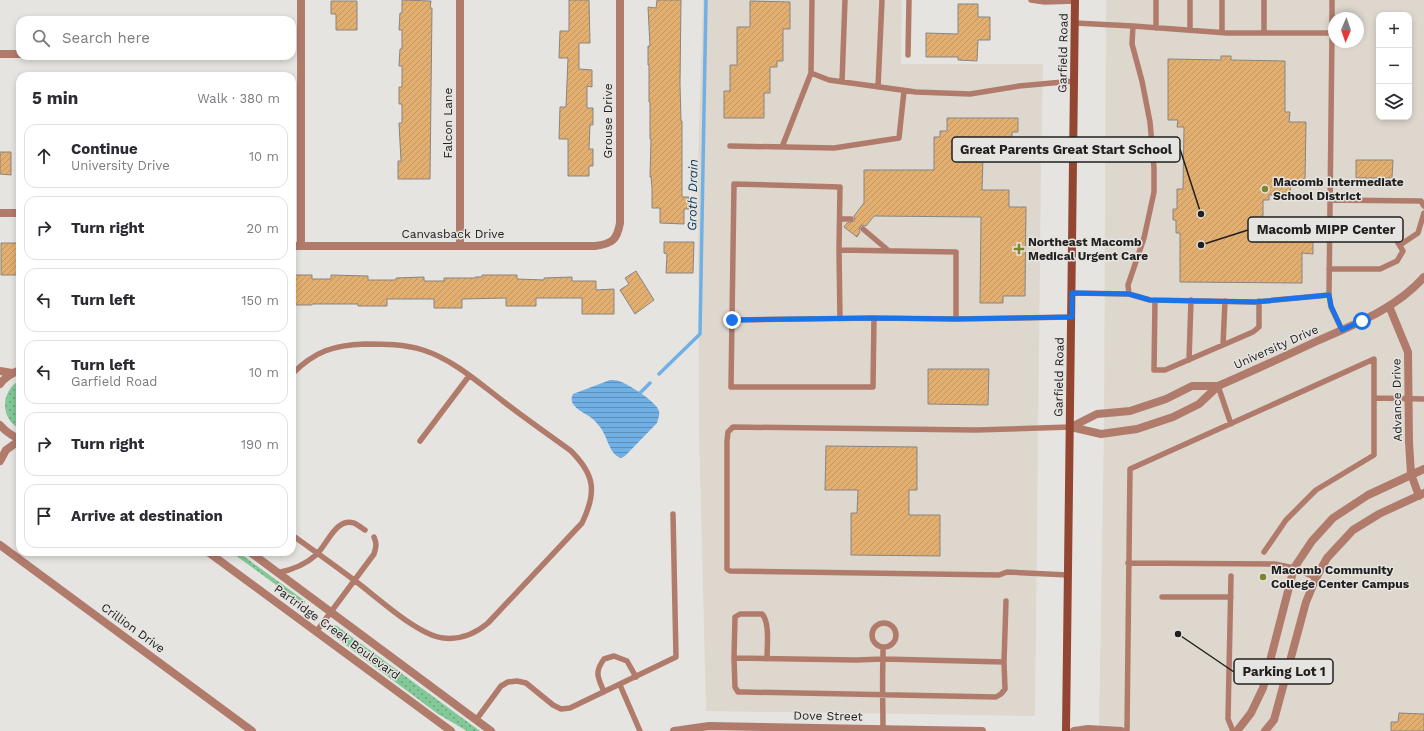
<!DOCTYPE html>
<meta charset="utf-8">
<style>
:root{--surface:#fff;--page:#f2f2f3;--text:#2b2b33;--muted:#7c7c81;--line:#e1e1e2}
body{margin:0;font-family:"Work Sans",sans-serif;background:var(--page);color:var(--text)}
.controls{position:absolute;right:12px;top:12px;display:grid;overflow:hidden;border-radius:8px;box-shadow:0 2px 6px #0003}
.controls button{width:36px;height:36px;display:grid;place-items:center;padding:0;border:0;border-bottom:1px solid var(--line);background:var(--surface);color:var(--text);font:20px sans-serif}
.compass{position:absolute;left:1328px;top:12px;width:36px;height:36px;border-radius:50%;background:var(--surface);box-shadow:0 2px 6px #0003;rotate:182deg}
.stop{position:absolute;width:12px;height:12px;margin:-9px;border:3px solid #1a73e8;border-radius:50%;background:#fff}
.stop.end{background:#1a73e8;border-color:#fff;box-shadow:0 1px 4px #0008}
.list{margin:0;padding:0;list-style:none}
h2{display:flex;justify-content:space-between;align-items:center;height:52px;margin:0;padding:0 16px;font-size:17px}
h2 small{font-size:13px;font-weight:400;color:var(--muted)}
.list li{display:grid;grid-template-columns:26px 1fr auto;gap:12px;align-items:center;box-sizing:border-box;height:64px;margin:0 8px 8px;padding:0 8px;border:1px solid var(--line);border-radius:12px}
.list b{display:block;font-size:15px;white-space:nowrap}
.list p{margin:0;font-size:13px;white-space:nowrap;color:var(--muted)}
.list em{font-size:13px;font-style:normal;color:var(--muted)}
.icon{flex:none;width:22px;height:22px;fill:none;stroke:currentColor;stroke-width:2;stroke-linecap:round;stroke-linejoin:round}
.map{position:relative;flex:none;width:1424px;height:731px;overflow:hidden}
.search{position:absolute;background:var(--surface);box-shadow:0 2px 6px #0003;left:16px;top:16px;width:280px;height:44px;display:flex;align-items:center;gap:10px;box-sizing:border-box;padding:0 14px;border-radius:12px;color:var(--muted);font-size:15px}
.panel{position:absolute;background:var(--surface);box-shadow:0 2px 6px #0003;left:16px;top:72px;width:280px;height:484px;border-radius:12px}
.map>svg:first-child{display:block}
.built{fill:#ded7ce;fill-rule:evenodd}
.grass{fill:url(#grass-dots)}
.water{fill:url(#water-rules)}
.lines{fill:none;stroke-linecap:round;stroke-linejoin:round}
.stream{stroke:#71b0e4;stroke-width:3.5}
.building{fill:url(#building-hatch);stroke:#888583}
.service{stroke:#b17b6c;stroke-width:5.5}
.minor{stroke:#b17b6c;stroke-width:8}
.secondary{stroke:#934732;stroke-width:8}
.route{stroke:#1a73e8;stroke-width:5}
.poi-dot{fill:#7c8430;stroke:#e6e4e1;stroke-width:1.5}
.labels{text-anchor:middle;stroke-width:3;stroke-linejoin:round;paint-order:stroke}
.street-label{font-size:12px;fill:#21201f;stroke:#e6e4e1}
.poi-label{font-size:12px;font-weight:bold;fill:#21201f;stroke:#e6e4e1;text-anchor:start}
.water-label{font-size:13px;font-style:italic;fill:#0d3d60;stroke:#e6e4e1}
.leader{fill:none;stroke:#21201f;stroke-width:1.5}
.callout-dot{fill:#21201f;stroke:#e6e4e1;stroke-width:1.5}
.callout{fill:#e6e4e1;stroke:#21201f;stroke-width:1.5}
.callout-label{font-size:13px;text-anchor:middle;font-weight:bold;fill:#21201f}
</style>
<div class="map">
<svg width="1424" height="731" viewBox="0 0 1424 731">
<defs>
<pattern id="grass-dots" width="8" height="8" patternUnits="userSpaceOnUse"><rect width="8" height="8" fill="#83c899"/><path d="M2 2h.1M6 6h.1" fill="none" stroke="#6ba27c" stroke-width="1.8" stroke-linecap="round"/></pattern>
<pattern id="water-rules" width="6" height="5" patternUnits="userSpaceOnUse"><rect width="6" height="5" fill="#71b0e4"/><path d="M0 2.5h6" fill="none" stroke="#5c8fb8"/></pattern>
<pattern id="building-hatch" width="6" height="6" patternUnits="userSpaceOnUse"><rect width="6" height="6" fill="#e2af70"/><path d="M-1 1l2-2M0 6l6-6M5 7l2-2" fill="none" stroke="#c29661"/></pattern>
</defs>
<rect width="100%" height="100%" fill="#e6e4e1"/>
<path class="built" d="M703 0H902L901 64H1043L1041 169 1035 716 706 711 699 432 698 166Z
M1106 0H1424V731H1099L1104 423ZM1379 15H1409V117H1379ZM1334 18H1358V42H1334Z"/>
<path class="grass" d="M20 380V429C0 419 0 391 20 380Z
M231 552H238L305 601V603L302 604Z
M334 625 337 626 480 731H467L438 714 331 634 329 631 330 628Z"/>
<path class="water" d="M610 380C613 380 617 380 619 381 628 384 657 402 659 411 660 415 658 419 657 423L625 456 621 458C610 455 608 439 602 430 600 427 597 423 594 420 587 413 566 407 573 394Z"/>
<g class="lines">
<path class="stream" d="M659 374 700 334 706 0
M640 393 650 383"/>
</g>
<path class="building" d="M402 0 431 1 430 8H432L430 179H398V161H401L399 123H402V104H399V87H402V66H399L400 49H402V30H399L400 13H402Z
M569 0H589L590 43H579V69L592 70V87L587 86V108H593V125H590L589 149H593V166H589V176H568V139H559L560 107H566L568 58H559L560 31H569Z
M657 0H681L680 84 681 121H682V197H689V209H684V224L660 223V208H652V188L651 177H650L651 139H650V102H649V65H648V46H650L648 7 656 8Z
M331 1H357V30H336V14H331Z
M750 1 790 2V29H783V61H777V67H770V93H764V118H724V91H730V65H737V27H750Z
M958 4H978V17H990V40H978L977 61 958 60V57H926V33L958 34Z
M1221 56H1231V60L1285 61V112H1290L1289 122H1306L1305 180H1291L1290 195H1269V200H1263V221L1289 222V232H1313V254L1302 253V283L1180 282V233H1176V220H1173V209H1177V189H1183L1184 127H1177L1178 120H1168V59L1221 60Z
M947 118H1018V132H1012V145H1006L1005 158H983L982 190H1009V207H1026L1025 296H1003V303H980L981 217 874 216 866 226 862 225 860 227 859 230 860 232 857 237 844 227 847 223 854 221 855 219 854 216 864 203V170H934V137H940V131H947Z
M0 152H11V175L0 174Z
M1356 160H1393L1392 178H1356Z
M664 242H694L693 273H666L667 254 664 253Z
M1 243H19L20 275H1Z
M636 271 654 300 635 314 620 290 629 284 625 278Z
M294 275H312V279H331V275L368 276V280H396V278L424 277V281H444V278H475V277H482V275H517V279L544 280V278L572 277V281H596V290L614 289V314H582V298H536V306H506V298L462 299V308H434V299H387V306H358V304H312V305H292V279H294Z
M928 369H989L988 405 928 404Z
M826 446 917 447V490H909V515H940V556L851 555V513H857L858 490H825Z
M1399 713 1424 714V731H1391V722H1398Z"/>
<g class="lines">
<path class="service" d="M812 0 811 73 829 80 916 92 970 94 1019 86 1074 81
M1031 0 1045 2 1075 1
M1332 0V33
M1075 23 1133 26
M1156 28V0
M1190 30V0
M1222 32V0
M1264 33V0
M908 55 909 0
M842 82 845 0
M878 87 882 0
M730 146 834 148 899 138 904 91
M782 147 811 73
M1329 200 1421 201 1424 206
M840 219H851
M863 229 889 251
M1400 245 1418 233 1424 213
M839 250 840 319
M1329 269H1380L1397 261 1403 251 1395 238 1389 235 1329 234
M1072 293 1129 294
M1329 295 1332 33H1227L1133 26 1132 44 1142 81 1150 122 1154 168V192L1144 238 1128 285 1129 294 1150 300 1255 302 1329 295 1331 307 1342 330
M1155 300 1154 370H1165L1253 332 1259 327V301
M956 319V252L839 250 840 187 734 184 731 387H873L874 318 956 319 1072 317
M732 320 874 318
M1223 345 1225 301
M1189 360 1191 300
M292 374C315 351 334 345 365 344 385 344 404 344 423 350 454 360 479 383 504 402 526 419 549 435 571 451 595 475 597 492 582 523L488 623C475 634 460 640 443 638 417 635 376 596 354 580 334 565 313 550 292 535
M1218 386 1231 424
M1374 398 1424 399
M420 441 469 376
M1128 563 1275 564 1294 568 1316 578
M277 573C292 570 305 565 316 555 327 545 336 517 354 523 358 525 362 528 365 530
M1068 575 1007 572 999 575 730 571 727 569V441L728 432 733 427 976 430 1071 427
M1231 576 1228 719 1233 731
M1162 597H1231
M872 635a12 12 0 1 1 24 0a12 12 0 1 1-24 0Z
M316 632 374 554C376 547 377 544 374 537
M734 658 735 617 740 614H762C770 622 767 647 767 659
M1004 662 1006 601
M620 685 640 731
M604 692C598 677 594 673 604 659L614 656 627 661 636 677
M476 720 501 686 508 682 517 681 526 683 553 705 561 709 570 708 676 657 673 514
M883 730C883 706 882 683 883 659L857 660 734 658 735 687 738 692H745L996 697 1001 694 1005 689 1004 662 883 659V647
M1127 731 1130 469 1374 359V455L1316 490 1286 520 1264 552"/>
<path class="minor" d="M301 0V246
M460 0V246
M0 54H20
M0 213H20
M292 246H595C612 244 617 240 620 223V0
M1389 306 1408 352 1409 442 1411 474 1419 496
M0 371 12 373
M0 384C5 377 12 373 20 370
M0 425C6 432 12 436 20 439
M1071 427 1101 434 1137 429 1173 417 1199 404 1218 386C1251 372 1283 357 1315 342 1353 325 1396 309 1424 277
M1071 427 1097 414 1130 411 1166 399 1192 386H1218
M0 461 6 450 20 440
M0 545 252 731
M208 552 451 731
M250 552 491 731
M674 731 709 726 982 731
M1074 731 1088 729 1121 731
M1237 731 1251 713 1263 688 1294 568 1312 541 1333 518 1368 495 1424 469
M1265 731 1274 720 1306 602 1316 578 1327 558 1353 530 1379 514 1424 493"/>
<path class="secondary" d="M1066 731 1075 0"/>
</g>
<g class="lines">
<path class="route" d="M732 320 874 318 956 319 1072 317V293L1129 294 1150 300 1255 302 1329 295 1331 306 1342 330 1362 321"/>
</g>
<g class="poi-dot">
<circle cx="1265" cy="189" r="4"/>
<path d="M1017 243h4v4h4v4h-4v4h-4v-4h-4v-4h4z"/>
<circle cx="1263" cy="577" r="4"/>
</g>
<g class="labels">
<g class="street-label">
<text transform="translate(1063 53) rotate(-89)" y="4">Garfield Road</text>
<text transform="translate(608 121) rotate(-90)" y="4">Grouse Drive</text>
<text transform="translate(448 123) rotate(-90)" y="4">Falcon Lane</text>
<text x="453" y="238">Canvasback Drive</text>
<text transform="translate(1276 347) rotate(-24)" y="4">University Drive</text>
<text transform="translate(1059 377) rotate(-89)" y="4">Garfield Road</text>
<text transform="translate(1397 400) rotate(-91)" y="4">Advance Drive</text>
<text transform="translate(133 628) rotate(36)" y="4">Crillion Drive</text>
<text transform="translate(337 632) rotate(36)" y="4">Partridge Creek Boulevard</text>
<text transform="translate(828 716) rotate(1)" y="4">Dove Street</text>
</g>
<g class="poi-label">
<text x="1273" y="186">Macomb Intermediate<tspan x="1273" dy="14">School District</tspan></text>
<text x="1028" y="246">Northeast Macomb<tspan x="1028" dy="14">Medical Urgent Care</tspan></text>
<text x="1271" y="574">Macomb Community<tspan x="1271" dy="14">College Center Campus</tspan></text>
</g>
<g class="water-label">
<text transform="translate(692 195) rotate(-89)" y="5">Groth Drain</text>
</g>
</g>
<path class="leader" d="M1201 214L1180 149M1201 245L1248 230M1178 634L1234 672"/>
<g class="callout-dot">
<circle cx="1201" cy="214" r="4"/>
<circle cx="1201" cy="245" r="4"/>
<circle cx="1178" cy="634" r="4"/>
</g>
<g class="callout">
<rect x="952" y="137" width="228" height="25" rx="4"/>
<rect x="1248" y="217" width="155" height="25" rx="4"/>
<rect x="1234" y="659" width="99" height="25" rx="4"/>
</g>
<g class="callout-label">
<text x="1066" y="154">Great Parents Great Start School</text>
<text x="1326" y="234">Macomb MIPP Center</text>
<text x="1284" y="676">Parking Lot 1</text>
</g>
</svg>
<div class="controls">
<button>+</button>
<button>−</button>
<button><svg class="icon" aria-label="layers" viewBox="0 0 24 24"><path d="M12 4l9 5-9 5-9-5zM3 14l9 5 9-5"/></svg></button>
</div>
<svg class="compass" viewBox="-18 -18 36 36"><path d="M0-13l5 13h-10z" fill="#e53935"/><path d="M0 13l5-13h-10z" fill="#7c7c81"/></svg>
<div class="stop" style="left:1362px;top:321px"></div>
<div class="stop end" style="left:732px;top:320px"></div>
<div class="search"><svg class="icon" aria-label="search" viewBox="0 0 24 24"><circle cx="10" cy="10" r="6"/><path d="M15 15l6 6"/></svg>Search here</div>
<section class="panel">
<h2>5 min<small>Walk · 380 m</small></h2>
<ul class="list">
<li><svg class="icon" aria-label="ahead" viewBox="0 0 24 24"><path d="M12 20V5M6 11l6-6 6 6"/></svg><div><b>Continue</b><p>University Drive</p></div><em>10 m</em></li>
<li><svg class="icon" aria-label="right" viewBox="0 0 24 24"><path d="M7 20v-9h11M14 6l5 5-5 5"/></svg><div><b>Turn right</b></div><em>20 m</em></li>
<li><svg class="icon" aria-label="left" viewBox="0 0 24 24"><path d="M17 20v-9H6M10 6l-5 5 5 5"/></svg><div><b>Turn left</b></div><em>150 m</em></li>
<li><svg class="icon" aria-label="left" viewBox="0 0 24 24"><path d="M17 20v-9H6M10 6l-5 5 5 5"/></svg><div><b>Turn left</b><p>Garfield Road</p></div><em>10 m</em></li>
<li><svg class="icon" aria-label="right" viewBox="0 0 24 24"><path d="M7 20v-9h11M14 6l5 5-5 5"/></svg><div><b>Turn right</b></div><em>190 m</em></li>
<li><svg class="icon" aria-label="arrive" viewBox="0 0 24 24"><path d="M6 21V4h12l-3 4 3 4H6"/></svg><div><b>Arrive at destination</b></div></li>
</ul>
</section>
</div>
